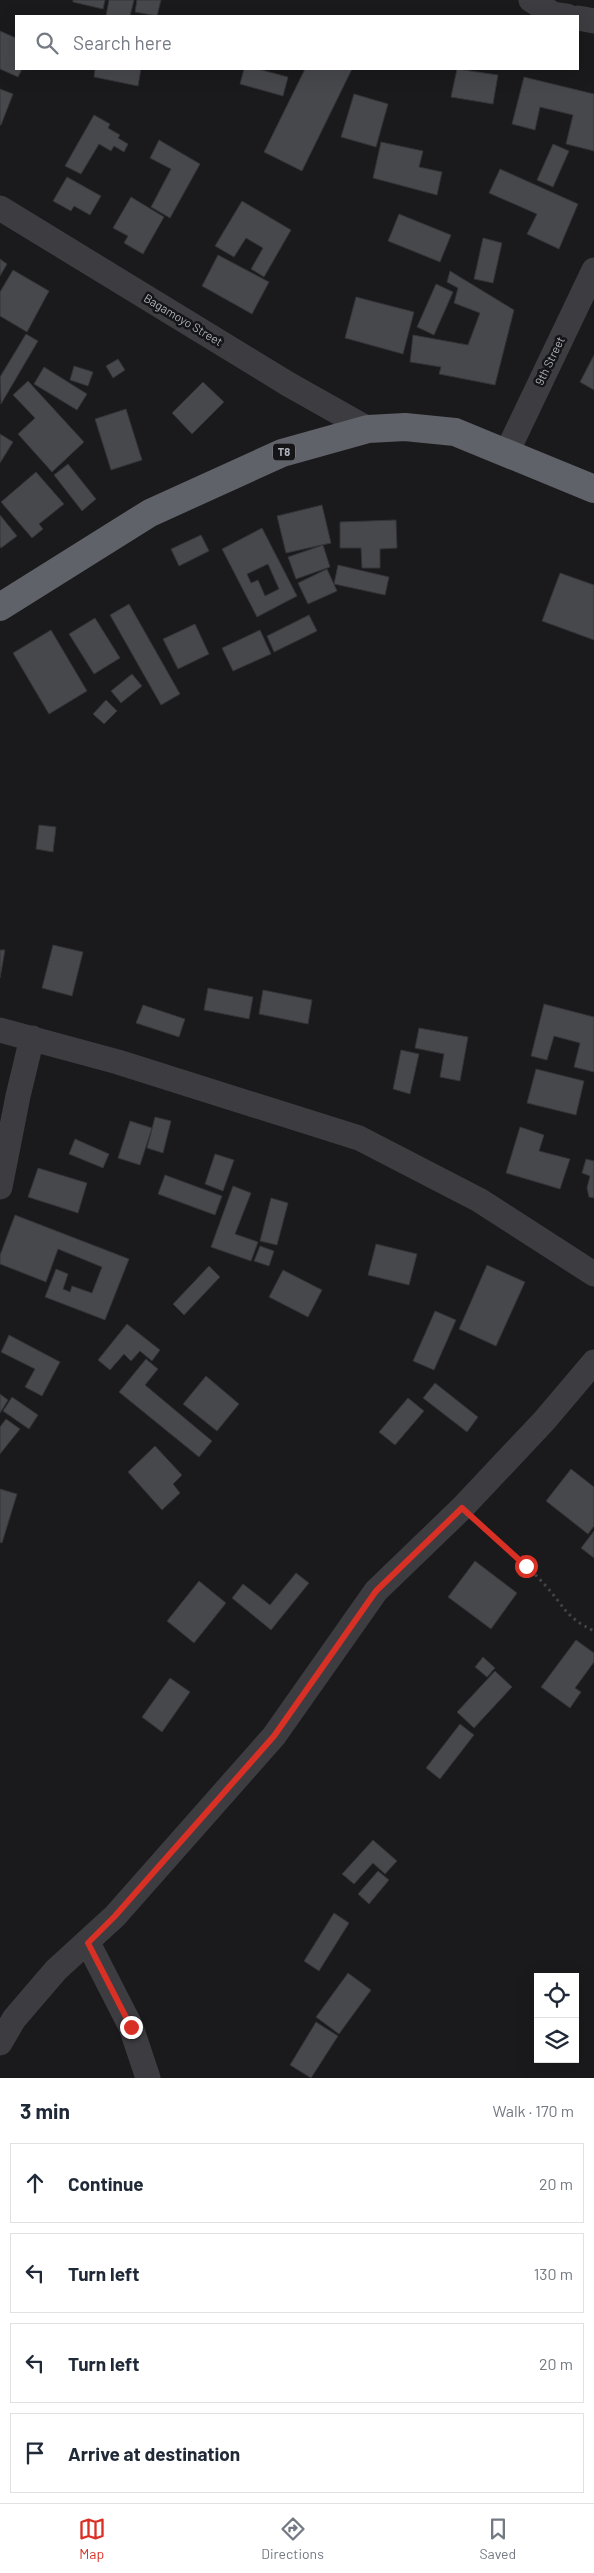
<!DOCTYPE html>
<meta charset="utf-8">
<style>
:root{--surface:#fff;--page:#f6f6f7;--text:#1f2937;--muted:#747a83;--line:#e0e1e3;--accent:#d93025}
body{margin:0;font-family:Barlow,sans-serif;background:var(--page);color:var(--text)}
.controls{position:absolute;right:15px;bottom:15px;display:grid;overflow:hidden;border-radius:0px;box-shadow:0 5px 20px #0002}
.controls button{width:45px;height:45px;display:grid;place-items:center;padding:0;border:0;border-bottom:1px solid var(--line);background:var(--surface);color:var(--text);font:25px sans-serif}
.stop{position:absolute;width:15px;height:15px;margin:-11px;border:4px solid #d93025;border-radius:50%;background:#fff}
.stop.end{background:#d93025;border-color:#fff;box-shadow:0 1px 5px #0008}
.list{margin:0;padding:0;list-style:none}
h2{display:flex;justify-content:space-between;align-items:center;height:65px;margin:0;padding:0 20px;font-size:21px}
h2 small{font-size:16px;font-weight:400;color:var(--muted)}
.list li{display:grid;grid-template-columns:32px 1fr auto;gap:15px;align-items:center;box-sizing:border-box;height:80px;margin:0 10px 10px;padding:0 10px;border:1px solid var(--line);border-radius:0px}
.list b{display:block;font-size:19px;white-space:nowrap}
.list em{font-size:16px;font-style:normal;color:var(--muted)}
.icon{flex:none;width:28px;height:28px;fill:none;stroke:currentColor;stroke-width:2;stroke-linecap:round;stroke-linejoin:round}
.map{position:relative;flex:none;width:594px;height:2078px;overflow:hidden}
.search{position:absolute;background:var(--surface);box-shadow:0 5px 20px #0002;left:15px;right:15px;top:15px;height:55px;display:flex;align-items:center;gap:12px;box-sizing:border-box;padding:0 18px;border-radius:0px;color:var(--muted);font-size:19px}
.sheet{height:425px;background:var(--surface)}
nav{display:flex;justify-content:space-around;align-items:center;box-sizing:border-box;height:70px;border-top:1px solid var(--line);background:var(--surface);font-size:14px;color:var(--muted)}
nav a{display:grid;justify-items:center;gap:2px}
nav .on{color:var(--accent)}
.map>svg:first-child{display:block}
.building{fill:#47484c;stroke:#343438;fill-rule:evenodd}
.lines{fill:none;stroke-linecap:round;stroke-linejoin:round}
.path{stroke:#424348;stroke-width:3;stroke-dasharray:2.5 4;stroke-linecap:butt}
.minor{stroke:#3c3c41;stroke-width:25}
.trunk{stroke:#606269;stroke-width:28}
.route{stroke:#d93025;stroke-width:6}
.labels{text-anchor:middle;stroke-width:5;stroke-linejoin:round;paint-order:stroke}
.shield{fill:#151517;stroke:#80838a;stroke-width:1}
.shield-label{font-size:11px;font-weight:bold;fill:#aeb2bb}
.street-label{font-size:12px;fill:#aeb2bb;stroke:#151517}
</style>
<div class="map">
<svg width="594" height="2078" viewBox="0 0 594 2078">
<rect width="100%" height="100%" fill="#1a1a1c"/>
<path class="building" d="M73 0H105L103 9 73 2Z
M109 0H134L130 16H106Z
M137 0H161L157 16 135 12Z
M0 31 16 38V69H22L18 77 0 69Z
M95 69H141L138 86 94 77Z
M244 69H258L288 77 283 96 240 84Z
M305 69H352L302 171 264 152Z
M457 69 498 75 493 104 451 97Z
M524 77 594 94V151L566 144 573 115 540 107 535 130 512 124Z
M0 89 13 94 1 125H0Z
M354 94 388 104 376 147 341 137Z
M94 115 110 124 108 128 120 135 118 138 128 144 124 152 114 146 111 151 99 144 81 174 65 166Z
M159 140 200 164 170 218 151 207 171 169 150 158Z
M381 142 423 151 419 167 442 172 437 195 373 178Z
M553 144 569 151 553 187 537 180Z
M500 169 578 204 559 249 527 234 537 214 489 193Z
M67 177 101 196 90 215 74 206 71 211 53 201Z
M131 197 164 217 143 254 124 243 128 236 113 228Z
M242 201 291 230 264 277 251 269 263 248 246 238 234 257 215 246Z
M399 214 451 235 440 262 388 241Z
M483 238 502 243 493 283 474 279Z
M218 255 269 282 252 314 202 286Z
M0 259 7 264 0 276Z
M13 270 49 291 27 332 0 316V292Z
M450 271 514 310 495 385 439 374 441 367 410 362 413 335 468 345 480 313 454 303 458 288 447 282Z
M436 284 453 292 434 335 417 327Z
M356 297 414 312 403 354 345 338Z
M26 334 38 341 1 404 0 377Z
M594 355V390L580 382Z
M118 359 125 370 113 378 106 366Z
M74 366 93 372 88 386 70 380Z
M44 367 87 394 77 410 34 384Z
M28 381 84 442 52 472 18 434 35 418 13 395Z
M203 382 224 402 192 434 172 413Z
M126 409 142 460 111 470 95 419Z
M0 434 13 442 0 463Z
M68 464 96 499 82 511 54 475Z
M36 472 64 504 39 524 43 529 32 538 1 502Z
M322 505 331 543 286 553 277 516Z
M0 515 17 536 1 548 0 546Z
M396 520 397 548 380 549V568H362L361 548H340V522Z
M262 528 297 596 257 617 222 549ZM268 564 279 589 265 596 258 580 251 583 247 574Z
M201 535 209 551 179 566 171 549Z
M323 545 330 567 296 579 288 557Z
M338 565 389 577 385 595 334 584Z
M327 569 337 591 308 604 298 583Z
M560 573 594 585V640L542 621Z
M129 604 180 694 161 705 110 615Z
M309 615 317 631 274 652 267 636Z
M95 618 120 658 94 674 69 634Z
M195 624 209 654 178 669 163 639Z
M51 630 87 691 49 714 13 653Z
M260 630 271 654 233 671 222 648Z
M132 674 142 686 121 703 111 691Z
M106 700 117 711 104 724 93 714Z
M39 825 56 827 53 852 36 849Z
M53 945 83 952 72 996 42 988Z
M0 950H5L0 978Z
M208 988 253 997 249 1019 204 1010Z
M263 990 312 1000 308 1024 259 1014Z
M544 1004 594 1017V1072L574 1067 580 1043 554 1036 547 1060 531 1056Z
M143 1005 185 1019 179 1037 136 1023Z
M419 1028 468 1037 460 1081 440 1077 444 1054 415 1048Z
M401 1050 419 1054 410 1094 393 1089Z
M536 1069 584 1081 576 1115 527 1103Z
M155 1117 171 1121 163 1153 147 1148Z
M130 1121 152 1128 140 1165 118 1158Z
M520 1127 544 1135 539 1151 570 1159 560 1189 506 1173Z
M75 1139 109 1154 103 1168 69 1154Z
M215 1154 234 1160 223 1191 205 1184Z
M586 1159 594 1161V1198L589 1197 587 1188 590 1176 582 1173Z
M38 1168 87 1183 78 1213 28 1197Z
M165 1175 222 1196 215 1215 158 1194Z
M233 1186 251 1193 235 1234 258 1242 251 1261 211 1247Z
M271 1198 288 1203 277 1245 260 1241Z
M15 1215 129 1259 105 1320 45 1297 56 1269 68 1274 63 1289 70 1292 72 1286 92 1293 102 1267 58 1249 46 1282 0 1264V1255Z
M376 1244 417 1254 409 1285 368 1275Z
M260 1246 274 1251 269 1266 254 1261Z
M487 1265 525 1282 496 1346 459 1329Z
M209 1266 220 1277 184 1315 173 1304Z
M283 1270 322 1290 308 1317 269 1297Z
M435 1311 456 1320 434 1370 413 1361Z
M127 1324 160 1350 152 1361 140 1351 131 1361 124 1354 110 1370 98 1360Z
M9 1335 60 1362 42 1396 25 1387 35 1369 1 1352Z
M146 1359 158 1369 145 1385 212 1441 199 1457 119 1392Z
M206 1376 239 1404 217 1431 183 1404Z
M435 1383 478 1417 467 1432 423 1398Z
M0 1394 8 1400 0 1413Z
M12 1397 38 1415 29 1429 3 1411Z
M408 1398 424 1411 395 1445 379 1432Z
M6 1419 20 1429 0 1454V1427Z
M155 1446 182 1475 173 1484 180 1493 162 1510 128 1472Z
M571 1469 594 1487V1526L588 1534 546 1501Z
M0 1489 17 1494 2 1543 0 1542Z
M594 1531V1558L581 1548Z
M475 1561 517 1593 491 1629 448 1597Z
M296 1573 309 1583 271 1630 232 1598 243 1584 270 1605Z
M199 1581 226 1603 194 1643 167 1621Z
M576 1640 594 1653V1662L575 1688 581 1692 570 1708 541 1687Z
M483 1657 495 1668 487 1677 475 1667Z
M495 1671 512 1687 474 1728 457 1712Z
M170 1678 190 1692 162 1732 142 1717Z
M460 1724 474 1735 440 1779 426 1768Z
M373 1840 397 1861 385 1874 373 1863 354 1884 342 1874Z
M378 1871 389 1880 369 1904 358 1894Z
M334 1913 349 1923 319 1971 304 1961Z
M348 1973 371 1990 339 2034 316 2017Z
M316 2022 338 2036 311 2078 290 2065Z"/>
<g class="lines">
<path class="path" d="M482 1527C503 1546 526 1564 545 1585 565 1607 565 1617 594 1631"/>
<path class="minor" d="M531 0 553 14 567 16
M578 18 594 21
M0 208 288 384 368 429
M507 452 594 270
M0 1030 118 1062 359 1138 479 1200 594 1274
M0 1187 18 1096 32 1038
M88 1943 131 2027 148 2078
M0 2043 14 2019 56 1970 115 1916 274 1736 376 1591 462 1508 544 1421 594 1362"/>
<path class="trunk" d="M0 607 150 513 282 453 368 429 405 427 455 432 594 489"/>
</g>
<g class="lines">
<path class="route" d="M131 2027 88 1943 115 1916 274 1736 376 1591 462 1508 526 1566"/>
</g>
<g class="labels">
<rect class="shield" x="273" y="443.5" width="22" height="17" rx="4"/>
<g class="shield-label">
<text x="284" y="456">T8</text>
</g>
<g class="street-label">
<text transform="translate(183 320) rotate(31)" y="4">Bagamoyo Street</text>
<text transform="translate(550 361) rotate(-64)" y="4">9th Street</text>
</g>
</g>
</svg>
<div class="controls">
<button><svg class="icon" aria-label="locate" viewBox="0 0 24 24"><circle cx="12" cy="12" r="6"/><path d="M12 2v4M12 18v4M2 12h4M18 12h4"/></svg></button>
<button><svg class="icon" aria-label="layers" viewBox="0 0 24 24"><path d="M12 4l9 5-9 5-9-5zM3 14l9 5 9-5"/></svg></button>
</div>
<div class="stop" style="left:526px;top:1566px"></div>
<div class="stop end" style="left:131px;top:2027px"></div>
<div class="search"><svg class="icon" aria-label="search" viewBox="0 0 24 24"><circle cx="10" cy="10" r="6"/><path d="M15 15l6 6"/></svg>Search here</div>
</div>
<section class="sheet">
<h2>3 min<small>Walk · 170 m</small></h2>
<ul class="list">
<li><svg class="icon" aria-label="ahead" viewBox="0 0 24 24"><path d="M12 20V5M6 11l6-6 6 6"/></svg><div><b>Continue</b></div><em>20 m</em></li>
<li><svg class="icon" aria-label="left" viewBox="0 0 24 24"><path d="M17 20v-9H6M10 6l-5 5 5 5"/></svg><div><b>Turn left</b></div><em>130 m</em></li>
<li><svg class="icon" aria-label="left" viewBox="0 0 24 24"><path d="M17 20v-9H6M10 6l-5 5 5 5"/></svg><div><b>Turn left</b></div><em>20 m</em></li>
<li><svg class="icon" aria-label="arrive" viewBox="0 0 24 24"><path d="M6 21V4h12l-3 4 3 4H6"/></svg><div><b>Arrive at destination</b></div></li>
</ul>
</section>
<nav>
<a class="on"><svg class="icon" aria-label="map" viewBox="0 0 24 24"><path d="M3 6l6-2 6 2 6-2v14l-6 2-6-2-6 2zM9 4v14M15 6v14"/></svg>Map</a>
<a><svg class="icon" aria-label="directions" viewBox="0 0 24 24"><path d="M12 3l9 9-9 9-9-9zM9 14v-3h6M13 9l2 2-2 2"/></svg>Directions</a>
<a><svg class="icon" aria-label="saved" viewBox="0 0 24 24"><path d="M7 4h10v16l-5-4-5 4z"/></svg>Saved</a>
</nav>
